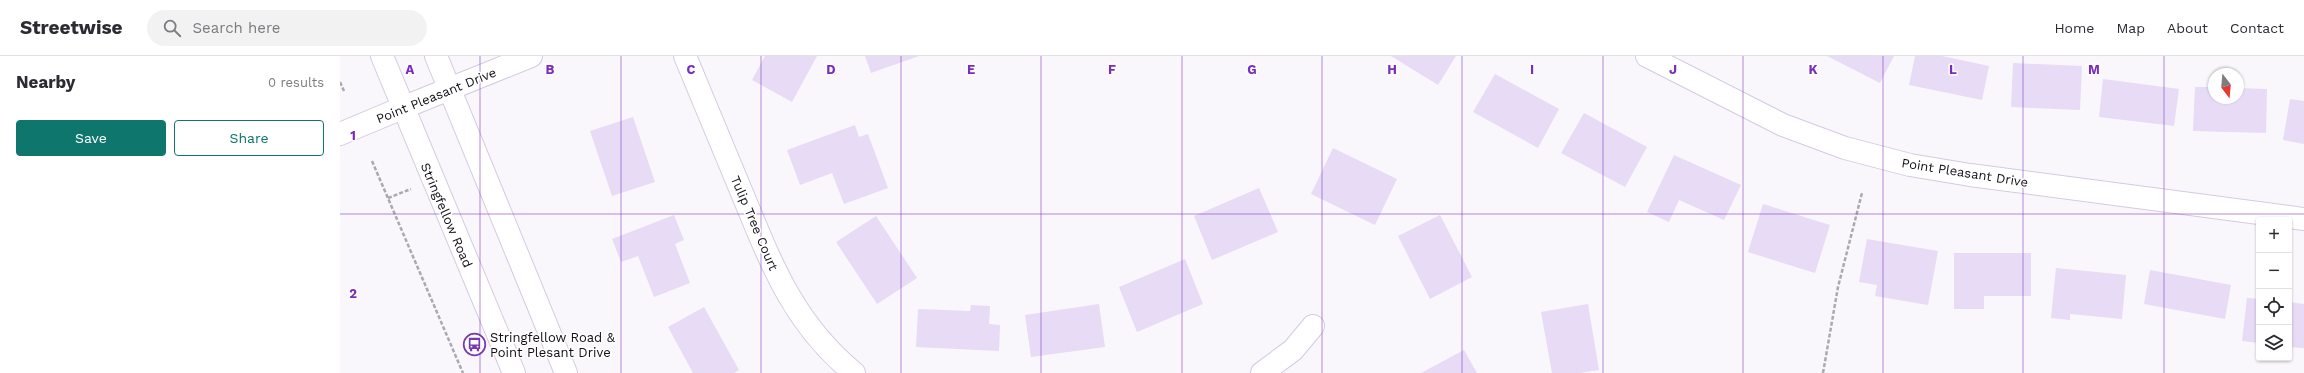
<!DOCTYPE html>
<meta charset="utf-8">
<style>
:root{--surface:#fff;--page:#f2f2f3;--text:#2b2b33;--muted:#7c7c81;--line:#e1e1e2;--accent:#0f766e}
body{margin:0;font-family:"Work Sans",sans-serif;background:var(--page);color:var(--text)}
.controls{position:absolute;right:12px;bottom:12px;display:grid;overflow:hidden;border-radius:4px;box-shadow:0 1px 3px #0004}
.controls button{width:36px;height:36px;display:grid;place-items:center;padding:0;border:0;border-bottom:1px solid var(--line);background:var(--surface);color:var(--text);font:20px sans-serif}
.compass{position:absolute;left:1868px;top:12px;width:36px;height:36px;border-radius:50%;background:var(--surface);box-shadow:0 1px 3px #0004;rotate:164deg}
.list{margin:0;padding:0;list-style:none}
h2{display:flex;justify-content:space-between;align-items:center;height:52px;margin:0;padding:0 16px;font-size:17px}
h2 small{font-size:13px;font-weight:400;color:var(--muted)}
.actions{display:flex;gap:8px;padding:12px 16px}
.actions a{flex:1;padding:9px 0;border:1px solid var(--accent);border-radius:4px;text-align:center;font-size:14px;color:var(--accent)}
.actions .main{background:var(--accent);color:#fff}
.icon{flex:none;width:22px;height:22px;fill:none;stroke:currentColor;stroke-width:2;stroke-linecap:round;stroke-linejoin:round}
.map{position:relative;flex:none;width:1964px;height:317px;overflow:hidden}
header{display:flex;align-items:center;gap:24px;box-sizing:border-box;height:56px;padding:0 20px;background:var(--surface);border-bottom:1px solid var(--line)}
header strong{font-size:19px}
nav{display:flex;gap:22px;margin-inline-start:auto;font-size:14px}
.search{width:280px;height:36px;background:var(--page);display:flex;align-items:center;gap:10px;box-sizing:border-box;padding:0 14px;border-radius:22px;color:var(--muted);font-size:15px}
main{display:flex}
aside{flex:1;background:var(--surface)}
.map>svg:first-child{display:block}
.building{fill:#e7dbf5}
.lines{fill:none;stroke-linecap:round;stroke-linejoin:round}
.street-casing{stroke:#d5cae2;stroke-width:24}
.secondary-casing{stroke:#d5cae2;stroke-width:24}
.path{stroke:#aba9af;stroke-width:2.5;stroke-dasharray:4 2;stroke-linecap:butt}
.street{stroke:#fff;stroke-width:22}
.secondary{stroke:#fff;stroke-width:22}
.grid{fill:none;stroke:#7b2cbf;stroke-width:1;stroke-opacity:0.55}
.labels{text-anchor:middle;stroke-width:3;stroke-linejoin:round;paint-order:stroke}
.street-label{font-size:13px;fill:#120e16;stroke:#fff}
.poi-label{font-size:13px;fill:#120e16;stroke:#fff;text-anchor:start}
.grid-label{font-size:13px;text-anchor:middle;font-weight:bold;fill:#7b2cbf;stroke:#fff;stroke-width:3;stroke-linejoin:round;paint-order:stroke}
</style>
<header>
<strong>Streetwise</strong>
<div class="search"><svg class="icon" aria-label="search" viewBox="0 0 24 24"><circle cx="10" cy="10" r="6"/><path d="M15 15l6 6"/></svg>Search here</div>
<nav><a>Home</a><a>Map</a><a>About</a><a>Contact</a></nav>
</header>
<main>
<aside>
<h2>Nearby<small>0 results</small></h2>
<ul class="list">
</ul>
<div class="actions"><a class="main">Save</a><a>Share</a></div>
</aside>
<div class="map">
<svg width="1964" height="317" viewBox="0 0 1964 317">
<rect width="100%" height="100%" fill="#f9f7fc"/>
<path class="building" d="M425 0H477L452 46 412 24Z
M525 0H579L531 17Z
M1051 0H1116L1098 29Z
M1487 0H1554L1540 27Z
M1575 0H1602L1649 10 1642 44 1569 29Z
M1673 7 1742 10 1740 54 1671 51Z
M1155 18 1219 53 1198 92 1133 56Z
M1763 23 1839 33 1834 70 1759 61Z
M1855 31H1874V42H1898V32L1927 33 1926 77 1853 75Z
M1950 43 1964 45V88L1943 84Z
M1244 57 1307 91 1285 131 1221 97Z
M293 61 315 126 272 140 250 75Z
M515 69 519 81 528 78 548 132 504 148 492 117 460 129 447 94Z
M993 92 1057 123 1035 169 971 138Z
M1334 99 1401 129 1384 164 1339 144 1329 166 1307 156Z
M919 132 938 176 872 204 854 160Z
M1423 148 1490 169 1475 217 1408 196Z
M334 159 344 184 335 188 350 227 314 241 298 200 281 206 272 183Z
M1100 159 1132 221 1090 243 1058 180Z
M536 160 577 222 537 248 496 186Z
M1527 183 1598 195 1588 249 1535 240 1537 229 1519 226Z
M1614 197H1691V240H1644V253H1614Z
M845 203 863 248 797 276 779 231Z
M1716 212 1786 219 1782 263 1730 258V264L1711 262Z
M1810 214 1891 229 1885 263 1804 248Z
M1907 242 1919 243V287L1902 285Z
M1949 246 1964 248V292L1949 291Z
M759 248 765 291 691 301 685 259Z
M1248 248 1259 314 1240 317H1212L1201 256Z
M631 249 650 250 649 268 660 269 659 295 576 291 578 253 630 255Z
M364 251 399 314 394 317H353L328 271Z
M1124 294 1137 317H1081Z"/>
<g class="lines">
<defs>
<path id="street" d="M345 0C364 46 383 91 402 137 431 207 453 267 514 317
M1307 0 1443 69 1505 92 1570 109 1630 119 1964 163
M62 52 191 0
M922 317 953 294 973 270"/>
<path id="secondary" d="M42 0 174 317
M96 0 226 317
M0 78 62 52"/>
</defs>
<use href="#street" class="street-casing"/>
<use href="#secondary" class="secondary-casing"/>
<path class="path" d="M0 26 4 35
M32 105 123 317
M48 142 71 133
M1483 317 1498 231 1522 137"/>
<use href="#street" class="street"/>
<use href="#secondary" class="secondary"/>
</g>
<path class="grid" d="M140 0V317M281 0V317M421 0V317M561 0V317M701 0V317M842 0V317M982 0V317M1122 0V317M1263 0V317M1403 0V317M1543 0V317M1683 0V317M1824 0V317M0 158H1964"/>
<defs>
<symbol id="bus-ring" viewBox="-11 -11 22 22"><circle r="9.5" fill="#fff" stroke="#7839ad" stroke-width="1.5"/><path d="M-5-6H5V4H4V6H2V4H-2V6H-4V4H-5ZM-3.5-4V0h7V-4ZM-3.5 1.2v1.5H-2V1.2ZM2 1.2v1.5H3.5V1.2Z" fill="#7839ad"/></symbol>
</defs>
<g fill-rule="evenodd">
<use href="#bus-ring" x="122" y="276" width="25" height="25"/>
</g>
<g class="labels">
<g class="street-label">
<text transform="translate(96 39) rotate(-22)" y="5">Point Pleasant Drive</text>
<text transform="translate(1625 116) rotate(9)" y="5">Point Pleasant Drive</text>
<text transform="translate(107 159) rotate(67)" y="5">Stringfellow Road</text>
<text transform="translate(415 167) rotate(67)" y="5">Tulip Tree Court</text>
</g>
<g class="poi-label">
<text x="150" y="286">Stringfellow Road &amp;<tspan x="150" dy="15">Point Plesant Drive</tspan></text>
</g>
</g>
<g class="grid-label">
<text x="70" y="18">A</text>
<text x="210" y="18">B</text>
<text x="351" y="18">C</text>
<text x="491" y="18">D</text>
<text x="631" y="18">E</text>
<text x="772" y="18">F</text>
<text x="912" y="18">G</text>
<text x="1052" y="18">H</text>
<text x="1192" y="18">I</text>
<text x="1333" y="18">J</text>
<text x="1473" y="18">K</text>
<text x="1613" y="18">L</text>
<text x="1754" y="18">M</text>
<text x="13" y="84">1</text>
<text x="13" y="242">2</text>
</g>
</svg>
<div class="controls">
<button>+</button>
<button>−</button>
<button><svg class="icon" aria-label="locate" viewBox="0 0 24 24"><circle cx="12" cy="12" r="6"/><path d="M12 2v4M12 18v4M2 12h4M18 12h4"/></svg></button>
<button><svg class="icon" aria-label="layers" viewBox="0 0 24 24"><path d="M12 4l9 5-9 5-9-5zM3 14l9 5 9-5"/></svg></button>
</div>
<svg class="compass" viewBox="-18 -18 36 36"><path d="M0-13l5 13h-10z" fill="#e53935"/><path d="M0 13l5-13h-10z" fill="#7c7c81"/></svg>
</div>
</main>
